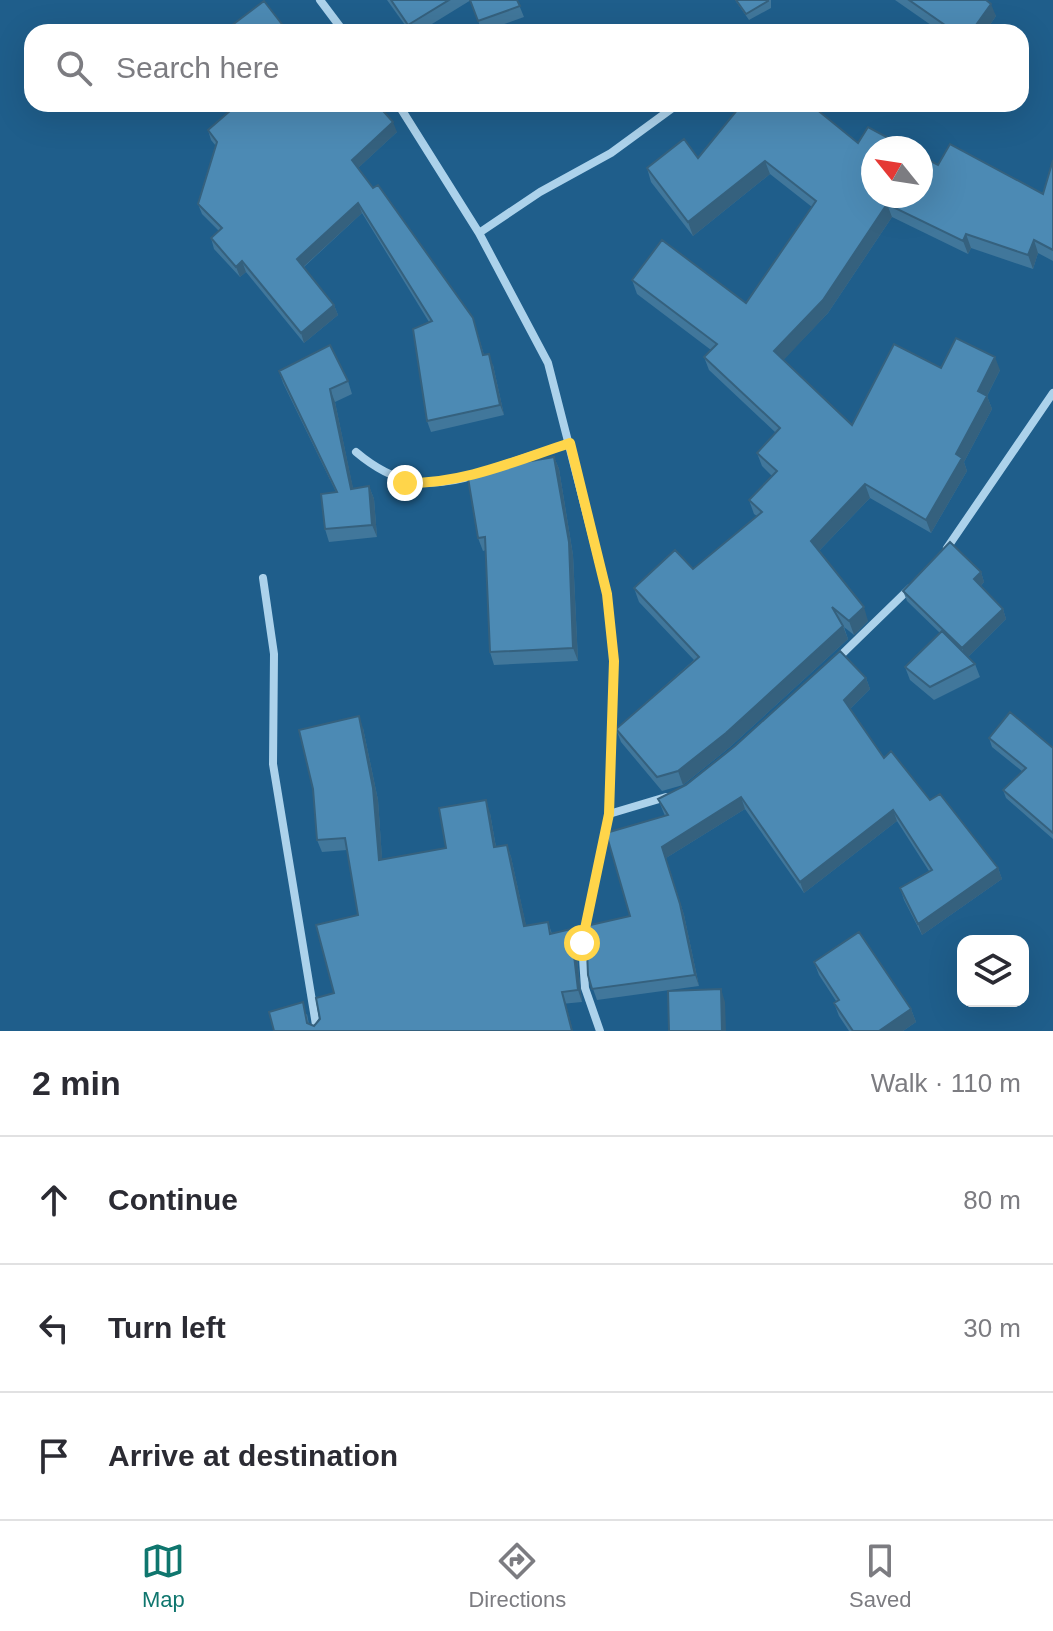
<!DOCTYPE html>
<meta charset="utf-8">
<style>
:root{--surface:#fff;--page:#f7f7f7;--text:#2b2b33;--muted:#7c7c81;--line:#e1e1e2;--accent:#0f766e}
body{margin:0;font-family:Arial,sans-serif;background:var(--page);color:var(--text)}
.controls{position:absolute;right:24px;bottom:24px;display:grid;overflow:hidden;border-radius:16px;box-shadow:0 8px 32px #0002}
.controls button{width:72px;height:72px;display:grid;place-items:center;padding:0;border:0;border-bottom:2px solid var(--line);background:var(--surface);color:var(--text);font:40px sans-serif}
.compass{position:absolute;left:861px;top:136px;width:72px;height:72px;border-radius:50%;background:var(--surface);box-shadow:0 8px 32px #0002;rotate:300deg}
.stop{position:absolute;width:24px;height:24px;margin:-18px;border:6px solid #ffd54a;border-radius:50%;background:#fff}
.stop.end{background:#ffd54a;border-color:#fff;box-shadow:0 2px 8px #0008}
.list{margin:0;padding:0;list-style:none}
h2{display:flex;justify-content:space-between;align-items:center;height:104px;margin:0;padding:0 32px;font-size:34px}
h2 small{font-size:26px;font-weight:400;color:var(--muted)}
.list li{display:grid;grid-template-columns:52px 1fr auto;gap:24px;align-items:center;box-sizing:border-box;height:128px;padding:0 32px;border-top:2px solid var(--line)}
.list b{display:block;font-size:30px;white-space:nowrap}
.list em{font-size:26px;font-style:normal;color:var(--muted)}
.icon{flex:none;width:44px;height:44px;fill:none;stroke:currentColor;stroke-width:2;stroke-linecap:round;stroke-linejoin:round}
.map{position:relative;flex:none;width:1053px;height:1031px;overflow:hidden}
.search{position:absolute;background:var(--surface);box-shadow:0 8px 32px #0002;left:24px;right:24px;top:24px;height:88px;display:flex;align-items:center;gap:20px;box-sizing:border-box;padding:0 28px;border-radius:24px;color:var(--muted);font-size:30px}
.sheet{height:488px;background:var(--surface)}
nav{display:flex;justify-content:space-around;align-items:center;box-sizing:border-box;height:112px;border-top:2px solid var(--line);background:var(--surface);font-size:22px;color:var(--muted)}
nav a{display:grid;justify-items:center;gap:4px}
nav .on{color:var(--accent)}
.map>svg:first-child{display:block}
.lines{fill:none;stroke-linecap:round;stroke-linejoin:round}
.street{stroke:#acd2eb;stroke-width:8}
.wall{fill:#41779b}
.shaded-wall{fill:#35617e}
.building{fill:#4c8ab4;stroke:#35617e;stroke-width:2}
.route{stroke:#ffd54a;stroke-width:10}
</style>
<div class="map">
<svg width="1053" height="1031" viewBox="0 0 1053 1031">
<rect width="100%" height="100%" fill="#1f5e8b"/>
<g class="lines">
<path class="street" d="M320 0 344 32
M398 104 479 233 548 363 607 594 614 661 609 814 582 943 585 988 600 1031
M479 233 540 192 611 153 678 104
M356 452C395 485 429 490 478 474
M494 468 570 443
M947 548 1053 393
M263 578 274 654 273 764 317 1031
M837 659 910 588
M609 814 666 797"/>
</g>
<path class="wall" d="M387 0H517L524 17 482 32 471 0 419 32H410Z
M735 0H771V8L749 20Z
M895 0H986L996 16 985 32H941Z
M338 107 397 132 358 168 473 318 484 355 493 365 504 415 431 432 427 421 429 322 362 213 304 267 334 305 338 315 304 343 246 272 240 277 214 249 211 238 219 231 202 214 198 204 216 146 211 140 208 130Z
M858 143 1043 194 1053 160V261L1038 253 1033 269 971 248 968 254 892 217 828 313 783 360 852 425 941 368 1000 370 987 396 992 409 964 462 967 471 931 533 870 498 819 551 868 621 854 635 844 627 848 639 730 747 683 785 662 791 621 742 616 729 694 660 639 602 634 588 693 569 757 516 754 514 749 500 772 476 762 466 757 453 776 433 709 370 704 357 711 350 637 294 632 280 746 303 812 207 770 174 693 236 651 182 647 168 698 158Z
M279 371 348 381 352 394 335 402 353 489 369 486 374 499 377 537 329 542 325 529 336 492 283 383Z
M554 457 559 469 573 555 578 661 494 665 490 652 486 550 483 551 478 538Z
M981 572 984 582 981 586 1003 609 1006 619 968 657 975 664 980 677 934 700 910 680 905 667 940 633 907 601 903 591Z
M866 678 870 689 850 709 884 758 930 800 998 868 1002 879 922 935 904 900 900 888 929 871 897 821 804 893 745 809 666 858 684 915 699 986 597 1000 588 975 630 916 665 816 658 799 686 785Z
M363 728 378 800 382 859 446 848 490 813 496 847 507 845 511 857 526 926 548 922 552 934 575 941 582 1002 274 1031 307 1014 309 1024 314 1026 334 993 358 915 347 850 322 852 317 840Z
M989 738 1053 748V839L1006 798 1003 790 1023 772 992 747Z
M814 962 911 1009 916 1022 903 1031H849L839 1016 834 1003 836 1001 819 975Z"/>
<path class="shaded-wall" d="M991 4 996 16 985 32H971Z
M393 122 397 132 356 170 352 160Z
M765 161 770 174 693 236 688 222Z
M358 203 362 213 301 269 297 259Z
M887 204 892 217 828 313 779 365 774 351Z
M966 234 971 248 968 254 963 241Z
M1034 240 1038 253 1033 269 1028 255Z
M242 261 246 272 240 277 236 267Z
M334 305 338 315 304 343 301 333Z
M489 354 493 365 504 415 500 405Z
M995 357 1000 370 987 396 992 409 964 462 967 471 931 533 926 520 956 454 978 391Z
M330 389 335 402 356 502 351 489Z
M554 457 559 469 573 555 578 661 573 648Z
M865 484 870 498 816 554 811 541Z
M369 486 374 499 377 537 372 525Z
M981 572 984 582 978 589 974 579Z
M864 607 868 621 854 635 849 621Z
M1003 609 1006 619 966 659 962 648Z
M843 626 848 639 730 747 683 785 678 771Z
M866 678 870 689 848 711 844 700Z
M359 716 363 728 378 800 383 872 379 860Z
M741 797 745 809 666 858 684 915 699 986 695 975 662 847Z
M486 800 490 813 498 859 494 847Z
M893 810 897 821 804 893 800 882Z
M507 845 511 857 529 938 524 926Z
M998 868 1002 879 922 935 918 924Z
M571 929 575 941 582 1002 578 990Z
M721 989 725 1002 726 1031H722Z
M562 992 566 1004 573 1031H572Z
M911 1009 916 1022 903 1031H879Z"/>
<path class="building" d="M391 0H449L408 25Z
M470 0H517L520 6 478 21Z
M736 0H768V1L746 14Z
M909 0H986L991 4 971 32H955Z
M264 1 288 32H223Z
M238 104H335L338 107 341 104H377L393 122 352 160 373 188 378 185 473 318 483 355 489 354 500 405 427 421 413 329 432 321 358 203 297 259 334 305 301 333 242 261 236 267 211 238 222 228 198 204 217 142 208 130Z
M742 104H810L858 143 868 127 907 148H873V196H921V156L938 165 950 144 1043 194 1053 160V250L1034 240 1028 255 966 234 963 241 887 204 823 300 774 351 852 425 894 344 941 368 956 338 995 357 978 391 987 396 956 454 962 458 926 520 865 484 811 541 864 607 849 621 832 607 843 626 726 733 678 771 657 777 616 729 699 657 634 588 675 550 693 569 762 512 749 500 777 471 757 453 780 428 704 357 717 344 632 280 662 240 746 303 816 201 765 161 688 222 647 168 684 139 698 158Z
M330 345 348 381 330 389 351 489 369 486 372 525 325 529 321 494 337 492 279 371Z
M554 457 569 542 573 648 490 652 485 537 478 538 467 472Z
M950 542 981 572 974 579 1003 609 962 648 903 591Z
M942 631 975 664 930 687 905 667Z
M840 651 866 678 844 700 884 758 891 751 930 800 940 794 998 868 918 924 900 888 932 870 893 810 800 882 741 797 662 847 680 904 695 975 592 989 588 975 586 926 630 916 606 833 668 815 658 799 686 785 735 746Z
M1010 712 1053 748V833L1003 790 1026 768 989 738Z
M359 716 373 788 379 860 446 848 439 808 486 800 494 847 507 845 524 926 548 922 550 934 571 929 578 990 562 992 572 1031H274L269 1012 303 1002 307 1023 314 1026 320 1019 316 998 334 993 316 925 358 915 345 838 317 840 313 789 299 730Z
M859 932 911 1009 879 1031H853L834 1003 839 1000 814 962Z
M721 989 722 1031H669L668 991Z"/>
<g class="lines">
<path class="route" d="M405 483C463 484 515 461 570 443L607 594 614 661 609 814 582 943"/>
</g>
</svg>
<div class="controls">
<button><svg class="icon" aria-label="layers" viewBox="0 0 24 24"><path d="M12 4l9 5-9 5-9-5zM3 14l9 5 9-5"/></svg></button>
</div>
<svg class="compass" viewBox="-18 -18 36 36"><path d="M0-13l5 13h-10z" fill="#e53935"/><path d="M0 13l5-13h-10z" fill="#7c7c81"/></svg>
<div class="stop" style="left:582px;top:943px"></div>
<div class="stop end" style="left:405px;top:483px"></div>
<div class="search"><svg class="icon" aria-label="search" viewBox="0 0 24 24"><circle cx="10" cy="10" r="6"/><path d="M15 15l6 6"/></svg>Search here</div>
</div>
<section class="sheet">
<h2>2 min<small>Walk · 110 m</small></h2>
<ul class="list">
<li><svg class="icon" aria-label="ahead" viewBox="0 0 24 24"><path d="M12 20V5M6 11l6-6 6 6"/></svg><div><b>Continue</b></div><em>80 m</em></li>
<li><svg class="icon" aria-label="left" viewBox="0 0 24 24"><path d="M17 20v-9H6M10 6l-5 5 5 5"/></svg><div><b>Turn left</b></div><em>30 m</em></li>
<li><svg class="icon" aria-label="arrive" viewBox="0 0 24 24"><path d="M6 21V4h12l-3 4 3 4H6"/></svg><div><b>Arrive at destination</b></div></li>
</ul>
</section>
<nav>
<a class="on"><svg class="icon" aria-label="map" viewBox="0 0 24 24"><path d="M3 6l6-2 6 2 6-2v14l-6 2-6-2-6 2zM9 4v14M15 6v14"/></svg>Map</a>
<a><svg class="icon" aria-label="directions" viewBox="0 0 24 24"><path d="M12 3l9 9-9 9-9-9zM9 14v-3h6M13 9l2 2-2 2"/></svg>Directions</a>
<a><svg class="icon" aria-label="saved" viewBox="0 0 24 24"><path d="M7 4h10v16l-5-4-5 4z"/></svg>Saved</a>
</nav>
